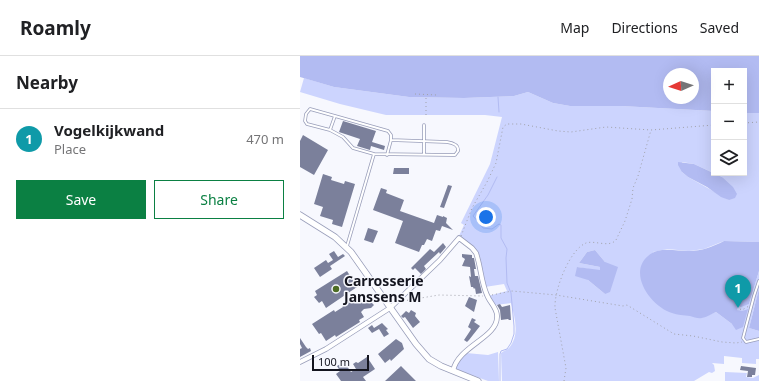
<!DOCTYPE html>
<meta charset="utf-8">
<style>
:root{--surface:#fff;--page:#f2f2f2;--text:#202124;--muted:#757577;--line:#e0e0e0;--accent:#0b8043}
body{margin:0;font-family:"Noto Sans",sans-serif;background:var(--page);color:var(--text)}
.controls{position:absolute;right:12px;top:12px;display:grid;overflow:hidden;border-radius:0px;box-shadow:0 4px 16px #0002}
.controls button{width:36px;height:36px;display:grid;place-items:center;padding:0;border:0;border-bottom:1px solid var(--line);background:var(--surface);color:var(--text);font:20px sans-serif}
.compass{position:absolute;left:363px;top:12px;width:36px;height:36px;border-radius:50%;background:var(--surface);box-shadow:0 4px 16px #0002;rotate:267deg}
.scale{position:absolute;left:12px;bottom:10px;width:57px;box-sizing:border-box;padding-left:4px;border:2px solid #14151f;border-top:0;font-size:11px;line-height:14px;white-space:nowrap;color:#14151f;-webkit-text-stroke:3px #f7f8fe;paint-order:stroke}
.you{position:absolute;left:186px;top:161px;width:14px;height:14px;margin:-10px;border:3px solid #fff;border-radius:50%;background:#1a73e8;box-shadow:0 0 0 6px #1a73e833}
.badge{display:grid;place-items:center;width:26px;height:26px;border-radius:50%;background:var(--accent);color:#fff;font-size:13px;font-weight:700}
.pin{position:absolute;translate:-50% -33px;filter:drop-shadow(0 1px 2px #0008)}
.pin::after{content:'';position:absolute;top:21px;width:14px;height:12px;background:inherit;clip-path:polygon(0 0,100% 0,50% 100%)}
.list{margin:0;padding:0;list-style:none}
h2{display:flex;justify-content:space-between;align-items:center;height:52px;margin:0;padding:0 16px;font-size:17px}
h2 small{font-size:13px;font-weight:400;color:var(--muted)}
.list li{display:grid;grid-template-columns:26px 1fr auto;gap:12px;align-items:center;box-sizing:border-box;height:60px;padding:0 16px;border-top:1px solid var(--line)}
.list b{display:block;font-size:15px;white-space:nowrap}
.list p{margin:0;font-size:13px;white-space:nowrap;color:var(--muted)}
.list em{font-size:13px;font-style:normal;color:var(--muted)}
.actions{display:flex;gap:8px;padding:12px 16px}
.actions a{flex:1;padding:9px 0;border:1px solid var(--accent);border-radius:0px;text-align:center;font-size:14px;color:var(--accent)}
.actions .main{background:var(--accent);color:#fff}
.icon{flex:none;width:22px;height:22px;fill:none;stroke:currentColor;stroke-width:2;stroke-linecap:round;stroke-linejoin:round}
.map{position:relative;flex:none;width:459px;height:325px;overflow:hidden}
header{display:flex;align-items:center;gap:24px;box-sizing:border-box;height:56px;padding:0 20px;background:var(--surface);border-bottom:1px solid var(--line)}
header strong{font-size:19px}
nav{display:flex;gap:22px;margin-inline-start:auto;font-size:14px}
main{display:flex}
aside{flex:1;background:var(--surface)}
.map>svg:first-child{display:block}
.green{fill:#ccd4fe;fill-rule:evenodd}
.water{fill:#b2bbf2;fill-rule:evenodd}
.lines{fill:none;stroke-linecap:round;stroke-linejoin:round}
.stream{stroke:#b2bbf2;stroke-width:1}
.building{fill:#7b809b}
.lane-casing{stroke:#989db9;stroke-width:3.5}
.street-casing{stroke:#989db9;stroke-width:5.5}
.secondary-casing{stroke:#989db9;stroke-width:7}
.path{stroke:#a1a2aa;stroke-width:1;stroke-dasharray:1 3;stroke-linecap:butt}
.lane{stroke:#fff;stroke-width:2}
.street{stroke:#fff;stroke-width:4}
.secondary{stroke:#fff;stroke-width:5.5}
.poi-dot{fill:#4d6d24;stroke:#f7f8fe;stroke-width:1.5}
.labels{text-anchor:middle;stroke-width:3;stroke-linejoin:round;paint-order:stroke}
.poi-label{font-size:14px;font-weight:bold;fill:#14151f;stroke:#f7f8fe;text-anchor:start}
</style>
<header>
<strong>Roamly</strong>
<nav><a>Map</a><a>Directions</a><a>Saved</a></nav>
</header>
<main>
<aside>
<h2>Nearby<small></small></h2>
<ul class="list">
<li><span class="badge" style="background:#0f9aa8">1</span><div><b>Vogelkijkwand</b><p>Place</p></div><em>470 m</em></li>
</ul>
<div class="actions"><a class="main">Save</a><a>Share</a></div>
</aside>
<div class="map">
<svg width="459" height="325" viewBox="0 0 459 325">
<rect width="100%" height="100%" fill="#f7f8fe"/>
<path class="green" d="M4 22 34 31 109 41 164 42 214 40 228 36 253 47 270 50H321L414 55V117H444V57H459V186L424 185 404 193 389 195 367 193 353 196 401 262 416 256 432 268 447 253 442 256 436 254 438 250 449 248 459 215V233L449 272 459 275V303H456V308L442 307V302L424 300V308L412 307 414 309 415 315 412 317 409 316 394 325H202L201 297C203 295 207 294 209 292 220 279 215 262 211 247L195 249 188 240 207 235 204 228 185 231C181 206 182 194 159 180L164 169 161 167 190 108 202 61 185 59H86L40 48 0 36ZM382 106 394 108 422 121 429 144 388 121 382 116ZM295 194 305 206V238L288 224 277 211 300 215V211L279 207 287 196Z
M198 296 199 325H188L155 313 157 308 166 297 188 299Z
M425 316 447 317 446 321 453 322 459 319V325H425Z"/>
<path class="water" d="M0 0H459V57H444V15H414V55L321 50H270L253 47 228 36 214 40 164 42 109 41 34 31 0 21ZM369 18H393V42H369Z
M378 106 394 108 422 121 433 131 437 138 435 142 429 144 421 141 407 131 388 121 382 116 378 109Z
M424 185 459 186V215L449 248 441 251 438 250 437 254 442 255 448 253 443 271 436 274 432 268 416 256C411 258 407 261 402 262 398 263 394 261 390 260 384 259 377 259 372 257 352 251 327 218 348 200 359 190 375 195 389 195 402 195 412 191 424 185Z
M295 194 305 206 318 211 310 236 305 238 288 224 275 220 277 211 300 214V211L279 207 287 196Z
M459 233V275L449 272Z"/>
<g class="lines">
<path class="stream" d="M198 41 199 56
M197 121 188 139 173 160 180 168 183 172 192 173 199 168 201 169V182L207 193 206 202 207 227 211 237 214 270V278L211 287 207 293 201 295 200 298V325"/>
</g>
<path class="building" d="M43 65 76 75 72 86 85 90 84 94 71 90 70 94 57 90 60 83 39 76Z
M3 79 28 94 14 119 0 111V85Z
M94 112H109V118H93Z
M23 118 32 121 31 124 44 128 45 125 55 128 42 171 32 168 33 164 20 160 23 151 14 148Z
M148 129 152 130 144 152 140 151Z
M81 132 87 134 86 137 104 144 100 155 134 167 137 159 143 161V160L147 162 146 167 153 174 142 170 140 175 136 174 132 185 127 183 124 189H122L119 196 95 187 103 165 73 154Z
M68 172 78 175 73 187 64 184Z
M143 187 146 191 140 198 139 196 124 210 126 213 121 218 115 212 113 214 111 212 130 193 134 196Z
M34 195 38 201 43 198 45 200 30 210 32 213 20 221 14 212 26 204 28 207 33 204 29 198Z
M162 198 172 199V202H174L176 213H174L175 220H178L182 237 176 238 175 232 174 233 173 231H171L169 220 171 221 170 211 162 210 165 203 162 201Z
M47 215 57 231 26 252 22 245 19 247 14 241 17 239 15 235Z
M65 240 69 244 75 241 71 246 74 249 71 252 64 253 61 256 64 261 59 264 60 266 36 281 35 279 26 285 21 277 19 278 12 268 34 254 35 256 43 251 42 249 54 241 59 247Z
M169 241 177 244 174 256 165 250Z
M200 248 202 251 210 249 211 264H209L208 263 201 264 200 254 197 249Z
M111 254 116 257 115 260 120 266 113 272 105 261 103 262 101 260 106 255 109 257Z
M172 262 176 264 174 266 180 270 169 284 167 286 164 284 170 275 171 273 168 271Z
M82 267 88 273 86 274 89 278 84 281 79 273 72 277 68 272 72 269 74 272Z
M0 282 6 291 8 293 10 292 11 295 0 301V293L2 292 0 288Z
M96 283 102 287 104 293 91 305 90 303 85 307 78 298Z
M67 301 75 313 63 321 66 325H41L36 318 40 315 37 310 44 306 51 316 56 313 53 308 56 306 58 307Z
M101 310 116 325H85Z
M441 310 456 312 455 319H452V321H447L448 315 440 314Z"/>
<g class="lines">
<defs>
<path id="lane" d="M30 74 7 68 5 65 6 58 10 53 35 60
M124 98V69
M87 99 91 84 147 86C153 87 159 89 158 95L155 99H153L74 98 53 92 43 81 30 74 35 60 88 75 91 79V84
M47 190 74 98
M459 225 454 240 443 282 446 286 459 283"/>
<path id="street" d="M0 306 26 293 90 252 140 204 159 182 172 192 176 197C181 211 181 226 187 239 190 247 198 253 197 261 197 282 158 290 153 315"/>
<path id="secondary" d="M0 159 35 181 51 196 116 288 129 303 141 310 178 325"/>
</defs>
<use href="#lane" class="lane-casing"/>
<use href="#street" class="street-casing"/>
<use href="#secondary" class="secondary-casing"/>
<path class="path" d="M115 38 137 39
M126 59V40
M444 67 459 66
M161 180 172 152 187 126 196 107 203 71 207 68H221L258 75 271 76 306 71 351 74 414 69
M192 239 212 235 256 239 323 250 327 249 374 278 393 280 422 286 436 287 442 286
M103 245 139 239 183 240
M440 253 442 254 449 250
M264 325 266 312 255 252C254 235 269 194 286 187 295 184 309 192 316 184L325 165 332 143 333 132 338 120 351 74"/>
<use href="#lane" class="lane"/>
<use href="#street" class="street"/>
<use href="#secondary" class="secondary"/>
</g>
<circle class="poi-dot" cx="36" cy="233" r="4"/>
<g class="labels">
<g class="poi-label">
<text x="44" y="230">Carrosserie<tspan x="44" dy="16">Janssens M</tspan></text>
</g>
</g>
</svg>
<div class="controls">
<button>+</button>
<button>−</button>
<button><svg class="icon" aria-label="layers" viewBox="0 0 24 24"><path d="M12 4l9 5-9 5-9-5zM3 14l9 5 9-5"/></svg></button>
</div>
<svg class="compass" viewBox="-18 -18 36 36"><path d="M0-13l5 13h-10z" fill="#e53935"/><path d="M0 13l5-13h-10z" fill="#757577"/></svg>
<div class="scale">100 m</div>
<div class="you"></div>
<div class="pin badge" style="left:438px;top:252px;background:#0f9aa8">1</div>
</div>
</main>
